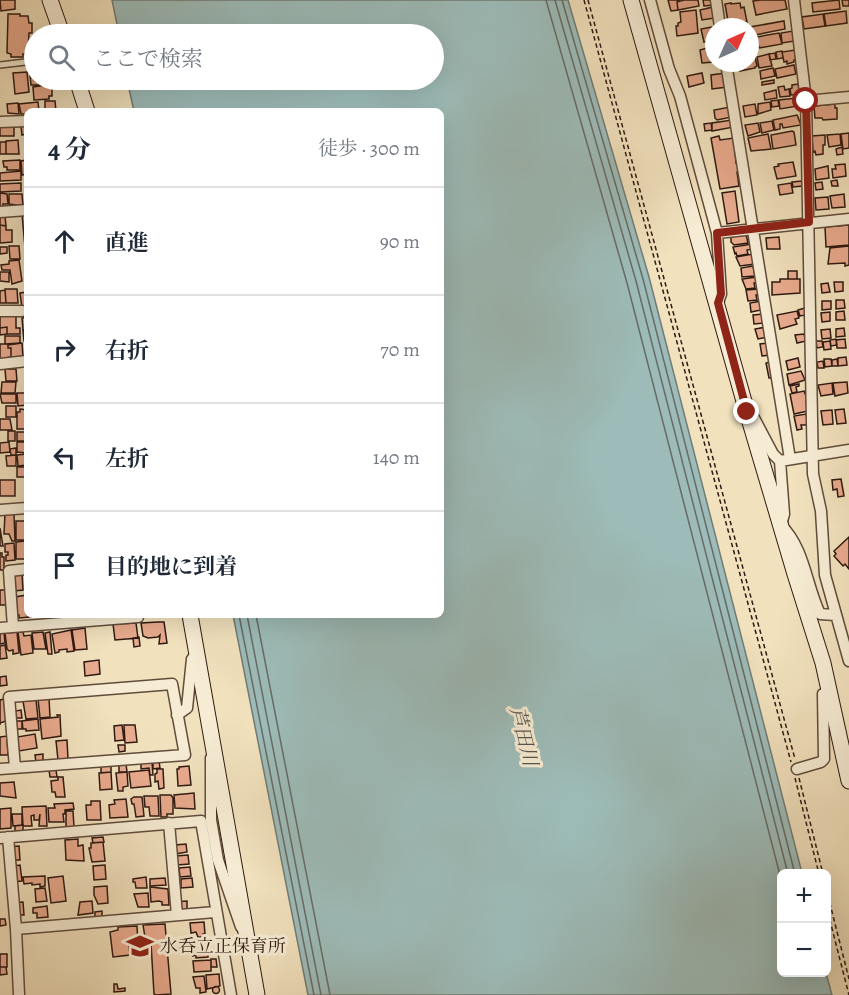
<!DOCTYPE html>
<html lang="ja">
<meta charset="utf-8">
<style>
:root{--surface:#fff;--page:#f2f2f3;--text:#1f2937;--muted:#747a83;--line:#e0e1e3}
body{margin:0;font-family:Alegreya,"Noto Serif JP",serif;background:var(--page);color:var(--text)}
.controls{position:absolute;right:18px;bottom:18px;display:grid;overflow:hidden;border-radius:9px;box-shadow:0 6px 24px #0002}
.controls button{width:54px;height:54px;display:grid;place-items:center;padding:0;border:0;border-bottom:2px solid var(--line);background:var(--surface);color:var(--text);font:30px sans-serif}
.compass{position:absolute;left:705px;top:18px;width:54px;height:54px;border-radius:50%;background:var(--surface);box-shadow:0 6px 24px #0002;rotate:45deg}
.stop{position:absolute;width:18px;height:18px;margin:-14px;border:4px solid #8f2418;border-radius:50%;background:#fff}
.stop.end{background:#8f2418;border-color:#fff;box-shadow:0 2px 6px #0008}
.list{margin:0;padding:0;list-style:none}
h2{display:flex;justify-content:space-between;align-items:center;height:78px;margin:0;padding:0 24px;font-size:26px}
h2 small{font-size:20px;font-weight:400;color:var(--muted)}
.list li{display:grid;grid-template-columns:39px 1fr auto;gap:18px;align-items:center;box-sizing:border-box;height:108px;padding:0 24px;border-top:2px solid var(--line)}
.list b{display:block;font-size:22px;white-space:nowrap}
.list em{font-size:20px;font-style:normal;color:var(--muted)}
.icon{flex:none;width:33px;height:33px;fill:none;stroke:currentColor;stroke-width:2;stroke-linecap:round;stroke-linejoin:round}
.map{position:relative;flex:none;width:849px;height:995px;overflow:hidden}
.search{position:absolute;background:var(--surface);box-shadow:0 6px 24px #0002;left:24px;top:24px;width:420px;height:66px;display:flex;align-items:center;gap:15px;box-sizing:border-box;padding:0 21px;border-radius:33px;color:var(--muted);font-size:22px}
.panel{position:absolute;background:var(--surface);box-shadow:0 6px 24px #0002;left:24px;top:108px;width:420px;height:510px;border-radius:9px}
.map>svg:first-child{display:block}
.water{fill:#9dbcb9;stroke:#717b76;stroke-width:1.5}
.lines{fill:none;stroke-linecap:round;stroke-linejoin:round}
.shore{stroke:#666b66;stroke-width:1.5}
.building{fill:#e9ab8e;stroke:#2f1a12;stroke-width:1.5}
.lane-casing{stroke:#604c3d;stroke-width:8}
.street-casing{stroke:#604c3d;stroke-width:13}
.secondary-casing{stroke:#2f1a12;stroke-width:17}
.path{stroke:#2f1a12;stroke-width:1.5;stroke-dasharray:4.5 3;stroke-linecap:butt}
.lane{stroke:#f6ecd4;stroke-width:5}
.street{stroke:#f6ecd4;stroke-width:10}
.secondary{stroke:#f6ecd4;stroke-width:15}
.route{stroke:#8f2418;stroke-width:8}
.labels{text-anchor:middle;stroke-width:6;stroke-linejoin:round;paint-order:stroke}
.poi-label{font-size:18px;fill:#2f1a12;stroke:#f6ecd4;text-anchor:start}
.water-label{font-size:20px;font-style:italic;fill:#56534c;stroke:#f6ecd4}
</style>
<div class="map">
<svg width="849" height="995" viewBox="0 0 849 995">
<rect width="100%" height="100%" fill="#f1e1bd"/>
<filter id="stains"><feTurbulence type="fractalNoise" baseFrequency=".00333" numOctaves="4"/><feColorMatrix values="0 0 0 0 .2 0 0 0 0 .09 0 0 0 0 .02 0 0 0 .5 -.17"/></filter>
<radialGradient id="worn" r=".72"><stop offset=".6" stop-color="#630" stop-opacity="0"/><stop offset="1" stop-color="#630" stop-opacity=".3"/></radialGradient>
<path class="water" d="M112 0H568L649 277 802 873 782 874V972L826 973 832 995H308L233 615H441V111H134L127 80H434V34H119Z"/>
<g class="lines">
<path class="shore" d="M546 0 627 283 782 883
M555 0 636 281 788 874
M562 0 643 279 795 874
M239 615 314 995
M247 615 321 995
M256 615 330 995"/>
</g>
<path class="building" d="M0 0H15V9L1 11Z
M668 0H679L677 2 678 10 671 11Z
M684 0H698L699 6 678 10 677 2Z
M703 0H712L713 5 704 6Z
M761 0H785L787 9 756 15 753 1Z
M839 0 840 9 813 12 812 3Z
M842 0H849V6H843Z
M731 3V4L740 3 741 8 744 7 747 22H745L746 27H729L725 4Z
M713 7 715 18 702 20 700 10Z
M696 10 698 33 677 36 676 26H678V23L681 22 680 12Z
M846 11 847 23 826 26 824 14Z
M8 14H20V16H28L29 23H32V33H29L28 54H23V57H11V54L7 53Z
M823 14 825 26 804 29 802 17Z
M784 21 785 29 750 36V27Z
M717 26 714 27V39L704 42 701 29Z
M793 31 795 41 782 43 781 33Z
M779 33 782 44 759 48 757 37Z
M756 37 757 47 750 48V38Z
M714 46V62L702 63 700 50Z
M795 50 797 59 794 60V62L787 64V61L784 62 782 52Z
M782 51 783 58 777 59 776 52Z
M775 53 776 59 770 60 769 54Z
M769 54 772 66 759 68 757 57Z
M755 57 757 66 755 67V68L740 71 738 63H750V58Z
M794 65 796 74 777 78 775 69Z
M773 68 775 76 761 79 760 71Z
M27 72 29 92 15 94 13 73Z
M702 73 704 83 689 87 687 76Z
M725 73 727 87 712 89 711 75Z
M30 75H34V80H39V85H31Z
M774 80V83L762 85V82Z
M52 84V96H49V99L34 100 33 87Z
M798 84 800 94 791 95 790 89 792 88V85Z
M784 86 785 90 789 89 790 96 780 97 778 87Z
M776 90 777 98 765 100 764 93Z
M797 98 798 106 780 109 779 100Z
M778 100 779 106 772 107 771 101Z
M45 101H55L56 111H45Z
M38 102 39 111H27V114H21L19 104Z
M770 102 771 110 758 114V104Z
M18 103 19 114 8 113 7 104Z
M755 104 757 115 745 117 743 106Z
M835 104V108H837V119L823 120 822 118H815L814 106Z
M730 107 732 117 717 120 715 118 714 110Z
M797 115 801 125 783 128 782 124H780V129L775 130 773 120Z
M732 120 734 127 712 131V123Z
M772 121 774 130 762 133 760 123Z
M711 123 712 130 705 131 704 124Z
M758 123 760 132 748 136 745 125Z
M27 125V134L22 135 21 126Z
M14 126V136H0V127Z
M792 131 794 132 796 145 773 149 771 135Z
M849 133V148L843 149 841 134Z
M768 134 771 149 751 151 748 138Z
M840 134 841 145 829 147 827 135Z
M825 135V145H823V154L816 155 815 151 813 152 812 136Z
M719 136 720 140 734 138 736 163 739 162 740 171 737 172 739 186 720 189 711 138Z
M18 140 19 154H6V141Z
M0 142H6V154H0Z
M842 147 843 154 837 155 836 149Z
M20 160V170H7V167H4L3 161Z
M27 160V174L22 175 21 161Z
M793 162 796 176 777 179 774 167 779 166 778 164Z
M845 164 846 176 833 178 832 169H836L835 165Z
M828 166 829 178 816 180 815 169Z
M21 171V180L0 181V173Z
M837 180 838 186H832L831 181Z
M802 181V186L793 187 792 182Z
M822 182 823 189 816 190 815 183Z
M21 183V191L0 192V184Z
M791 183 793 193 780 195 778 185Z
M735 191 739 222 727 224 722 193Z
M0 193 7 194 8 204H3V207L0 208Z
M9 194H22L23 206 9 204Z
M844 194 845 207 832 208 830 196Z
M828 197 829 209 816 210 815 198Z
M27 213V259H26L22 214Z
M0 216H5L6 226 0 225Z
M0 225 6 226V230H12V242L0 243Z
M849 225V245L826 247 825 227Z
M746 234 748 243 734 245 731 242V237Z
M779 237 780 249H767L766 238Z
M752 244 753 249 747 250 748 254 737 256 736 253 735 254 733 247Z
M9 246H19L20 259H10Z
M849 246V265L845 266V263L828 264 830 248Z
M0 247H7V253L0 254Z
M753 254 755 264 740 266 736 257Z
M19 260 22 281 12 284 10 270H2L1 265 9 264V261Z
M753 266 755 276 742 277 741 268Z
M788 271H797V279H788Z
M0 272H9V282L0 281Z
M757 277 758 283H754L755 288 746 289 742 279Z
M780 279H800V293L772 295V282H780Z
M834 282H843V291L835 292Z
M828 283 830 292 822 293 821 284Z
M5 289H17L18 303H6Z
M759 289 760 295H756L757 300 748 301 746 290Z
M5 290 6 303H0V291Z
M27 292V308H22L20 293Z
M836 300H844L845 308 836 309Z
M761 301V310L751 312 750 303Z
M822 301H831V309L822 310Z
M805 308 806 315 800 316 798 310Z
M797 311 799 318 795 319 797 324 780 329 777 315Z
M844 311 845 320H836V312Z
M830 312V321L822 322 821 313Z
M0 314H16V328H20V334H7V327L0 328Z
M763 314 764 323 754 324 753 315Z
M27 317V329L23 330 22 318Z
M7 327V334L0 335V328Z
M766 327 768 337 758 339 755 329Z
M844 328 845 336 836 337V329Z
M830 329 831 338 822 339 821 330Z
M27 330V341H24L23 331Z
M804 334 806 341 797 343 795 335Z
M5 336H20V343L5 344Z
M836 339 837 345 831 346 830 340Z
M845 339 846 348H837L836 340Z
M816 341H822L823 347 817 348Z
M830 341 831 349 824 350 823 342Z
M22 343 23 357 4 359 11 357V348H8V345Z
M768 343 770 355 762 356 760 344Z
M0 344H8V348H11V357L0 359Z
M846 357 847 365 838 366V358Z
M798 358 800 367 788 370 786 361Z
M824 359H831L832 366 825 367Z
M837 359 838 366H832V360Z
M823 361 824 368H818L817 362Z
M771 362 773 378H769L766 363Z
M5 369H16L17 381H6Z
M801 371 805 380 789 385 787 374Z
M2 382H16L15 393H1Z
M847 382 848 393 835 396 833 383Z
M832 383 833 394 821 396 818 385Z
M799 384V386L796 387 797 392 792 393 790 386Z
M804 391 808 401 806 402 808 411 794 414 790 394Z
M17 393H27V405L18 406Z
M0 394H16V403H2Z
M6 406H16V417H6Z
M20 409 27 410V429H17V412H20Z
M844 409 846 423 837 424 835 410Z
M832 410 833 424 823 425 821 411Z
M806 414 808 425H801L802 429 797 430 794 416Z
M0 419H10L12 430H0Z
M8 431H15V441H8Z
M17 432H27V441H17Z
M9 442 10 452 0 453V443Z
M17 442H27V453L17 452Z
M16 448V455H11L10 449Z
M27 454V465L18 466 17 455Z
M16 455V466H7L6 456Z
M17 467H27V477H17Z
M841 479 844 496 838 497 837 489 833 490 832 480Z
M0 480H15V496H0Z
M5 514H14L15 541H12L9 534H4Z
M16 521H25V540H16Z
M0 528 3 546H0Z
M849 537V569L845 564 843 566 834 556 836 554 834 551Z
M25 541V559H16V542Z
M14 543 15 560 6 561V555H8V552H5V544Z
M0 553H2V557H4V570H0Z
M22 574 23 590 14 591 12 575Z
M0 590H6L7 605H0Z
M27 595V615L30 617 19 618V615H16L15 597Z
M158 622H164L167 643 159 644 160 635 158 637 148 638 143 636 141 623Z
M136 623 138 638 115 640 113 624Z
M85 628 87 649 75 650 72 630Z
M71 630 74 651 67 652V649L59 650V652L55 653 52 634Z
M4 632 5 643 0 644V633Z
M17 632 19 653 13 654V650L9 651 7 649 5 633Z
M18 632H23L24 636 31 635 33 653 21 655Z
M43 632 46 649H34L32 633Z
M50 632 52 654H48L45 633Z
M139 637 140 646 134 647 133 638Z
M5 645 7 658 0 659V646Z
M99 660 100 674 85 676 84 662Z
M6 676 7 685 0 686V677Z
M49 698 50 717 40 718 38 699Z
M4 699 6 721 0 723V725V700Z
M36 700 38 718 26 719 23 701Z
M21 710 22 718H16L15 711Z
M57 715H60L61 736 42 739 40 719 58 717Z
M38 719 39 730 26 731V729H22V721Z
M16 721H22L23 729H16Z
M122 725 124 740 115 741 114 726Z
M124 725H135L137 742 125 743Z
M35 734 37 748 19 751 17 737Z
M7 736 8 755H0V737Z
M67 740 68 759 58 760 56 741Z
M118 745H125V751L119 752Z
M43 754V761L36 762 35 755Z
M159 761 160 768 153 769V762Z
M141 762H152L153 775H150L149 768 141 769Z
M119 764H126L127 772H119Z
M111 765V772L101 773V766Z
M189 766 191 785 178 786 177 769H179V767Z
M157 769H163L164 788 159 789 158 781 155 782V774L157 773Z
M49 770H56L57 777H50Z
M149 770 151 786 131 788 129 772Z
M111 772 112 789 100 790 99 773Z
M127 772 128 786 123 787V791H118L116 773Z
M58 777H63L65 797H56L55 792H52L51 781 58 780Z
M14 782 16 798 0 796V783Z
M194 793 195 809 175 808 174 795Z
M160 795H171L173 798V814H167V817H161Z
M144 796H158L159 816H150L149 807H145Z
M134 797H142L144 816 136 817 134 804H132L131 799Z
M126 799 128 817 110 818 109 805 115 804 114 800Z
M91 801H100L101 820H87L86 805H91Z
M73 803 74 809 65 810V814H63L64 822H49L48 808H55L54 804Z
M46 806 47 826H39L40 814 39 820H34V815L31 816 32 826H23L22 807Z
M11 808V828L0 829V809Z
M66 811H73L74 827 66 828Z
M12 814H22V825L13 826Z
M23 825V832H15V826Z
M103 837 104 842 93 843 92 838Z
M78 839V846L83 845 84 861 66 860 65 840Z
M103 842 105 861 92 862 89 848H91V843Z
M186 844 187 852 175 854V845Z
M19 846 20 860H8L7 847Z
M188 855 189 864 177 865 176 856Z
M20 865 22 881 11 882 14 866Z
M105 865 106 879 94 880 93 866Z
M190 867 191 876 180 877 179 868Z
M45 876V886L40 887V884L32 885V883L24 884 23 877Z
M63 876 66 901 51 903 48 878Z
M146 877 147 888H136L135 882H133V879Z
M165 878 166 885 150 886V879Z
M192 878 193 887 181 888V879Z
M107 886 108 903 98 904 94 895V887Z
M150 887 168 889 169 905H162V902L159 901 151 902Z
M45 888 47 901 36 902 35 889Z
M148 893 149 907H138L134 894Z
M92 901 93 913 78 915 80 902Z
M187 901V911L175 912 174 902Z
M23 902 24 915H13L12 903Z
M47 906 48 917 37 918V913H33V908Z
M102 911V918L95 919V912Z
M0 919H5L6 925 0 926Z
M204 922 205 934H203V937H198L196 932 191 933 190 923Z
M165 924 171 994 156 995 154 994 151 943H146L143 925Z
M137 926 138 944 129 945 130 955 113 957 110 932 118 930V927Z
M208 946V957L196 958V955L193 956V948Z
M0 954H7V967H0Z
M211 959H216L217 967H211Z
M211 960V971L194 972 193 961Z
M0 967H6L7 974 0 975Z
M219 974 220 986 207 989 206 975Z
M204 976 206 992 200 993V988H196L193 977Z
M114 984H117L118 989 125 988V991L114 992Z
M212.5 990a3.5 3.5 0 1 1 7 0a3.5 3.5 0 1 1-7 0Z"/>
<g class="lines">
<defs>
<path id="lane" d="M0 65 34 61"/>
<path id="street" d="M650 0 669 69 680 96 717 233 721 294 718 303
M716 0 720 27
M794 0 806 101 813 474 821 511 825 575 849 661
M726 63 790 459
M806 101 849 97
M0 122 27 121
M0 212 27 210
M717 233 849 219
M0 311H22
M0 364 27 361
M754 418 773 454 780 461
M0 510 27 508
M835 615 820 614C806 585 805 549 781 525L784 514 780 461 849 450
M13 627 9 571 27 569
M0 628 138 617V615
M177 715 187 708 192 659 197 654
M211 758V820L218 860 241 927
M0 769 185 755 172 684 9 697 15 768
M797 769 821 762 824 759 823 694 830 692
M169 823 177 915
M8 837 16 929
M0 838 201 821 231 995
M19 995 16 929 215 912"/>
<path id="secondary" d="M50 0 62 34
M631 0 747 412 795 574 823 663 849 781
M77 80 87 111
M190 615 257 995"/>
</defs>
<use href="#lane" class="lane-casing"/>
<use href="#street" class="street-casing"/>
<use href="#secondary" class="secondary-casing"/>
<path class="path" d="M584 0 791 762
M588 0 795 759
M795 778 819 874
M799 778 823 874
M826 888 849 979
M826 905 849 995"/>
<use href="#lane" class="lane"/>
<use href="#street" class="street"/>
<use href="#secondary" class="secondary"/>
</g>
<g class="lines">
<path class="route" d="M747 412 718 303 721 294 717 233 809 222 806 101"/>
</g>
<defs>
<symbol id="school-bare" viewBox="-9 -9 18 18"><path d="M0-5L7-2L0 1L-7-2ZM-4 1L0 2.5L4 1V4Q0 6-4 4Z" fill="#8f2418" stroke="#f6ecd4" stroke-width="2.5" paint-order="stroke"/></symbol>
</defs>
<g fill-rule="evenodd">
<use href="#school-bare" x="121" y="927" width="38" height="38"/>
</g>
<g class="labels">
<g class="poi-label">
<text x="160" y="952">水呑立正保育所</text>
</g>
<g class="water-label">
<text transform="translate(524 736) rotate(76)" y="7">芦田川</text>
</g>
</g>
<rect width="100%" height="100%" filter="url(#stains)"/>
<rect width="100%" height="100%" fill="url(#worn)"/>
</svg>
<div class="controls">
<button>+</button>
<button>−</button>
</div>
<svg class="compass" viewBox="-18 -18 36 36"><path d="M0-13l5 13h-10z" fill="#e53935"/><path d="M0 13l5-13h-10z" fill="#747a83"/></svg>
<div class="stop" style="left:806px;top:101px"></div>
<div class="stop end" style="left:747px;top:412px"></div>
<div class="search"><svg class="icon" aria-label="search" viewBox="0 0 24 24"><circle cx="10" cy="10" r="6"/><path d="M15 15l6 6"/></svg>ここで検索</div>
<section class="panel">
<h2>4 分<small>徒歩 · 300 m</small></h2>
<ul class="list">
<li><svg class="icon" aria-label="ahead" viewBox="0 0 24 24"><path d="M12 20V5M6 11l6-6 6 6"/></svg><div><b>直進</b></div><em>90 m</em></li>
<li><svg class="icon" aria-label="right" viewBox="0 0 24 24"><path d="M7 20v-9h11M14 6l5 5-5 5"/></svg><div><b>右折</b></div><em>70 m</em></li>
<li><svg class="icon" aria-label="left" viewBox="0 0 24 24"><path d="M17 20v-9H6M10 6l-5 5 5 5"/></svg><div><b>左折</b></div><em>140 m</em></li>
<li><svg class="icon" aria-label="arrive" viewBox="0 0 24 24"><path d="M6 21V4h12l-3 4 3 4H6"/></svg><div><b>目的地に到着</b></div></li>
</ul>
</section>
</div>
